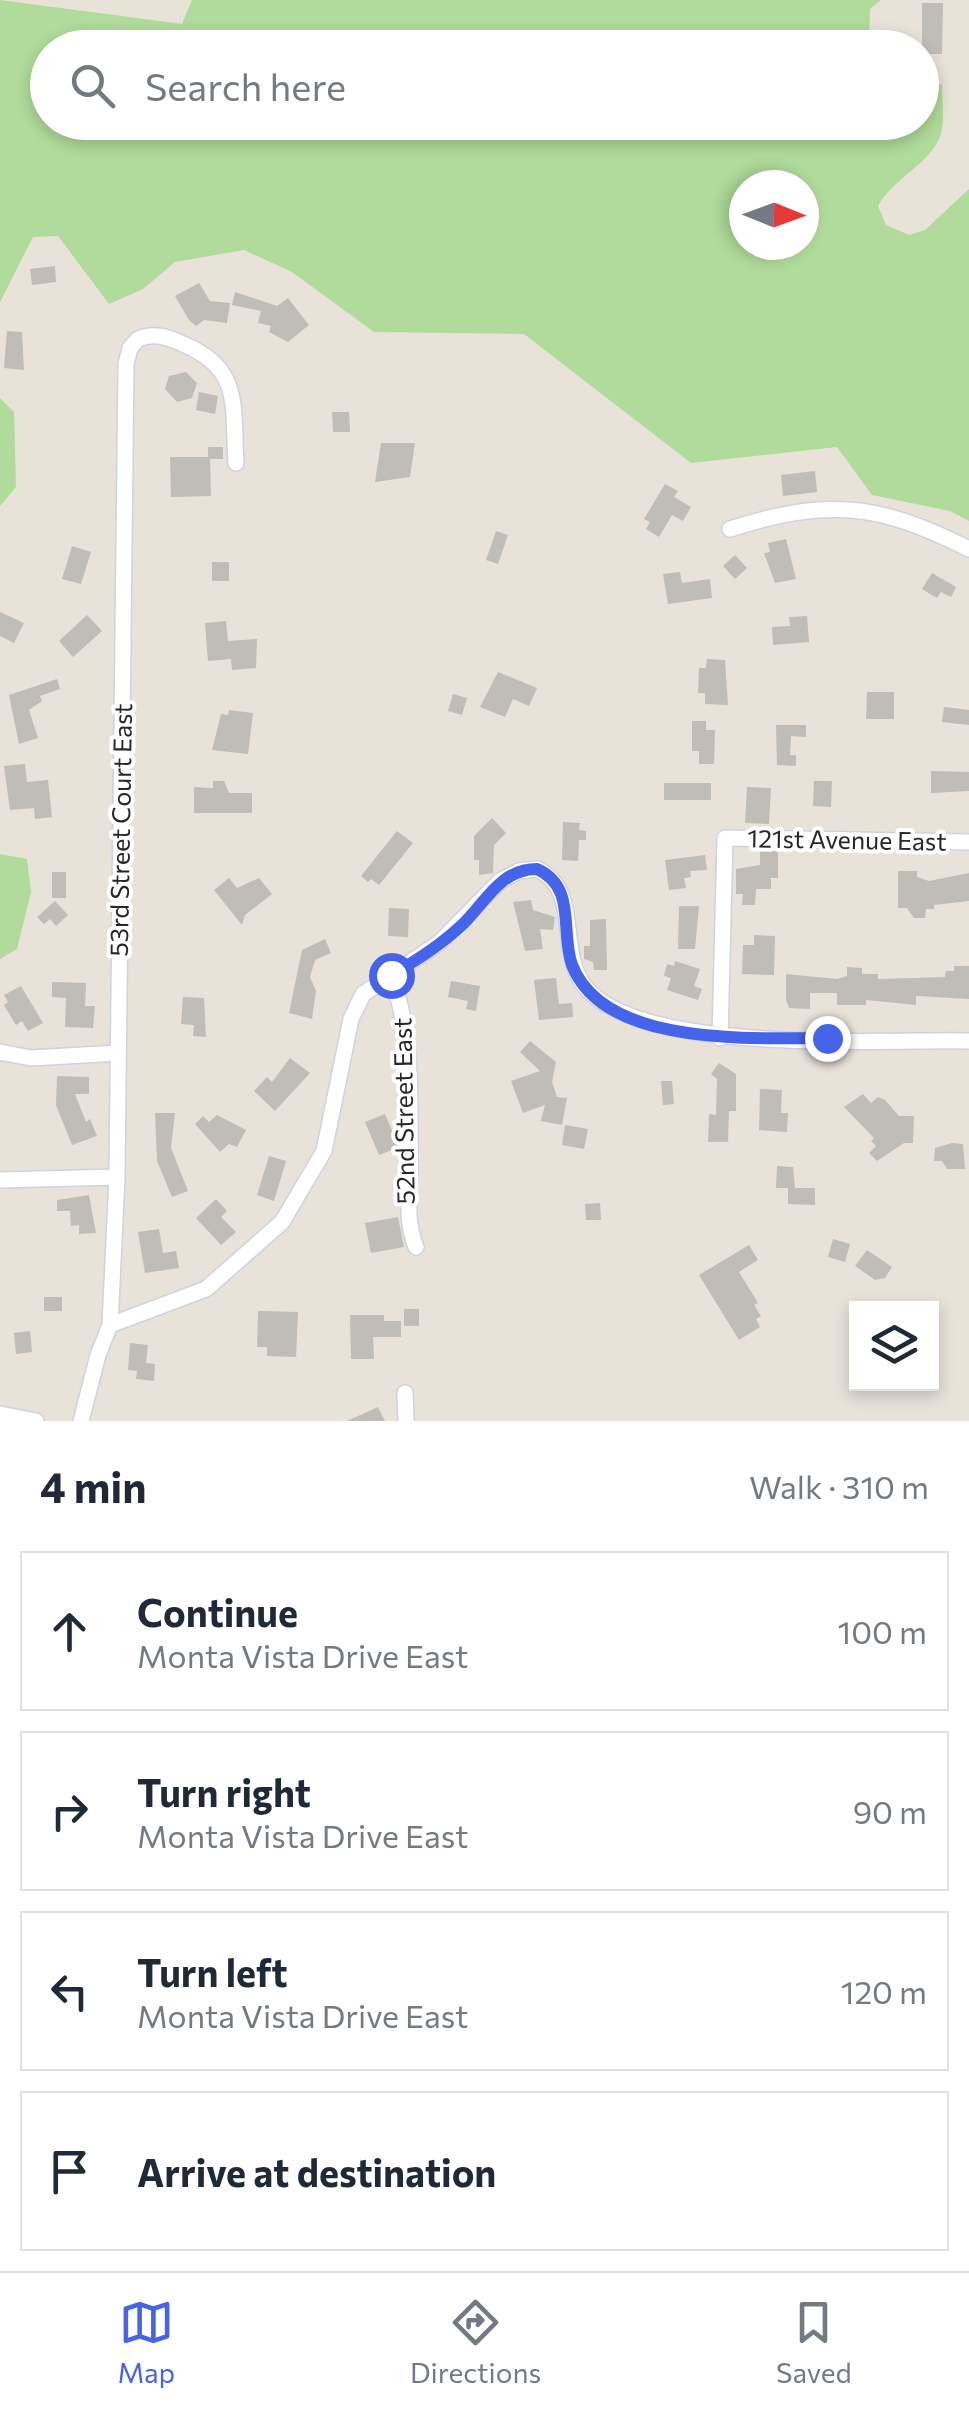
<!DOCTYPE html>
<meta charset="utf-8">
<style>
:root{--surface:#fff;--page:#f6f6f7;--text:#1f2937;--muted:#747a83;--line:#e0e1e3;--accent:#4664e9}
body{margin:0;font-family:Commissioner,sans-serif;background:var(--page);color:var(--text)}
.controls{position:absolute;right:30px;bottom:30px;display:grid;overflow:hidden;border-radius:0px;box-shadow:0 5px 15px #0003}
.controls button{width:90px;height:90px;display:grid;place-items:center;padding:0;border:0;border-bottom:2px solid var(--line);background:var(--surface);color:var(--text);font:50px sans-serif}
.compass{position:absolute;left:729px;top:170px;width:90px;height:90px;border-radius:50%;background:var(--surface);box-shadow:0 5px 15px #0003;rotate:91deg}
.stop{position:absolute;width:30px;height:30px;margin:-22px;border:8px solid #4664e9;border-radius:50%;background:#fff}
.stop.end{background:#4664e9;border-color:#fff;box-shadow:0 2px 10px #0008}
.list{margin:0;padding:0;list-style:none}
h2{display:flex;justify-content:space-between;align-items:center;height:130px;margin:0;padding:0 40px;font-size:42px}
h2 small{font-size:32px;font-weight:400;color:var(--muted)}
.list li{display:grid;grid-template-columns:65px 1fr auto;gap:30px;align-items:center;box-sizing:border-box;height:160px;margin:0 20px 20px;padding:0 20px;border:2px solid var(--line);border-radius:0px}
.list b{display:block;font-size:38px;white-space:nowrap}
.list p{margin:0;font-size:32px;white-space:nowrap;color:var(--muted)}
.list em{font-size:32px;font-style:normal;color:var(--muted)}
.icon{flex:none;width:55px;height:55px;fill:none;stroke:currentColor;stroke-width:2;stroke-linecap:round;stroke-linejoin:round}
.map{position:relative;flex:none;width:969px;height:1421px;overflow:hidden}
.search{position:absolute;background:var(--surface);box-shadow:0 5px 15px #0003;left:30px;right:30px;top:30px;height:110px;display:flex;align-items:center;gap:25px;box-sizing:border-box;padding:0 35px;border-radius:55px;color:var(--muted);font-size:38px}
.sheet{height:850px;background:var(--surface)}
nav{display:flex;justify-content:space-around;align-items:center;box-sizing:border-box;height:140px;border-top:2px solid var(--line);background:var(--surface);font-size:28px;color:var(--muted)}
nav a{display:grid;justify-items:center;gap:5px}
nav .on{color:var(--accent)}
.map>svg:first-child{display:block}
.green{fill:#b0db9a;fill-rule:evenodd}
.building{fill:#c0bcb6}
.lines{fill:none;stroke-linecap:round;stroke-linejoin:round}
.minor-casing{stroke:#cfd2df;stroke-width:18}
.minor{stroke:#fff;stroke-width:15}
.route{stroke:#4664e9;stroke-width:12}
.labels{text-anchor:middle;stroke-width:8;stroke-linejoin:round;paint-order:stroke}
.street-label{font-size:25px;fill:#272727;stroke:#fff}
</style>
<div class="map">
<svg width="969" height="1421" viewBox="0 0 969 1421">
<rect width="100%" height="100%" fill="#e8e2d9"/>
<path class="green" d="M0 0 182 24 192 0H881L870 9 869 47 48 48V122H922V77L942 85C942 100 945 120 941 134 932 163 892 179 878 206L886 225 909 235 925 230 969 189V521L950 511 872 495 837 447 691 463 524 334 374 332 292 272 244 250 175 262 143 289 109 304 58 236 33 237 0 302ZM744 185H804V245H744Z
M0 398 14 412 16 487 0 506Z
M0 854 27 859 31 892 17 949 0 959Z"/>
<path class="building" d="M922 3H943L942 54H922Z
M55 266 56 282 32 285 30 269Z
M199 283 210 301 230 303 227 323 204 320 196 326 189 320 175 296Z
M235 292 277 306 288 298 309 325 288 342 269 332 271 326 258 323 261 311 232 305Z
M7 331 22 332 24 370 4 368Z
M186 372 197 383 192 398 177 402 165 389 169 376Z
M199 392 218 396 215 414 196 410Z
M332 412H349L350 432H333Z
M381 443H415L410 477 375 482Z
M208 447H223V459H210L211 496 171 497 170 457H208Z
M815 471 817 492 783 496 781 475Z
M665 484 678 491 674 497 691 507 683 521 672 515 659 537 646 529 650 522 644 519Z
M496 531 508 535 498 564 486 560Z
M786 539 796 579 775 583 764 553 770 552 768 543Z
M72 546 91 552 81 584 62 579Z
M735 555 747 568 735 579 723 566Z
M212 562H229V581H212Z
M680 572 682 583 710 579 712 598 668 604 663 574Z
M932 573 956 587 951 597 941 592 937 598 922 589Z
M0 612 24 623 14 643 0 636Z
M87 615 102 631 73 657 59 641Z
M807 616 809 642 773 645 772 627 790 626 789 617Z
M226 621 228 641 257 639 256 668 232 670 231 659 208 661 205 623Z
M707 659 725 660 728 705 705 704V693H698L699 668H706Z
M498 672 537 688 529 706 513 699 505 717 480 707Z
M57 679 60 689 40 696 42 701 29 710 38 738 19 744 9 695Z
M867 692H894V719H866Z
M453 694 467 698 462 715 448 711Z
M944 707 969 710V725L942 722Z
M229 710 253 713 248 754 212 750 221 714 228 715Z
M692 721H706V730H715L714 764H699V751H692Z
M776 725H806V737L791 736 790 755H796V766L777 765Z
M25 764 27 782 48 780 52 817 35 819 34 808 10 810 4 766Z
M931 771 969 772V791L931 793Z
M213 781H224L229 793H252V813H194V787L213 788Z
M814 781H832L831 807 813 806Z
M664 783H711V800H664Z
M747 787 771 788 769 824 745 823Z
M492 818 506 833 494 845 493 873 479 875V860H474V836Z
M563 822 580 823 579 830 586 831V840H579L578 861 562 860Z
M397 831 413 843 379 885 371 879 368 882 361 876Z
M760 851H778V878H771V889H756L755 905H742L743 894H736V869L760 865Z
M705 855 707 870 690 871 691 877 684 878 686 888 669 890 665 860Z
M898 871H917V877L929 881 969 873V901L934 905V909H926L925 918H914L907 908H898Z
M52 872H66V898H52Z
M229 878 237 888 259 878 272 894 245 915 242 925 214 890Z
M531 900 533 910 555 917 553 930 540 929 543 949 525 951 513 902Z
M55 901 68 915 56 926 50 919 44 924 37 917Z
M679 906H699L695 949H678Z
M389 908 409 909 408 937 388 936Z
M606 919 607 970H594L593 962 584 959V946H590V920Z
M754 935 775 936 774 975 742 974 743 945H754Z
M325 939 331 953 315 960 310 977 316 991 312 1019 289 1013 302 950Z
M675 961 700 969 694 986 702 989 698 1000 667 990 671 978 664 976 667 964 674 966Z
M954 966H969V999L916 996V1005L866 1000V1005H837V993H810V1009L789 1008 786 1000V974L837 979 847 976V967L862 968V974H878V979L945 977 946 971H954Z
M556 978 559 1004 572 1003 573 1017 539 1020 534 980Z
M451 981 480 986 476 1011 466 1009 468 1001 448 997Z
M52 982 86 983 85 1006H95L93 1028 65 1027 66 998 52 997Z
M21 986 43 1023 28 1031 22 1021 16 1025 4 1005 8 1002 4 995Z
M183 997 204 998 206 1037 193 1036 194 1025 181 1024Z
M530 1041 556 1062 552 1082 557 1097 567 1098 562 1125 541 1121 545 1105 523 1113 511 1081 540 1071 520 1052Z
M290 1058 310 1073 275 1111 254 1091 267 1077 272 1082Z
M719 1063 736 1074V1111H729L728 1142H708L709 1114 716 1115 717 1079 711 1074Z
M57 1076 89 1077V1094H75L86 1122 90 1119 97 1136 72 1145 56 1105Z
M661 1081H672L674 1104 663 1105Z
M760 1089 782 1090 781 1113H788L787 1132 759 1130Z
M863 1094 871 1103 878 1097 885 1100 899 1116H914L913 1143H904L877 1161 869 1153 876 1146 871 1141 874 1138 844 1107Z
M155 1113H175L171 1148 188 1191 172 1197 157 1161Z
M385 1114 399 1147 379 1155 365 1122Z
M217 1115 246 1130 237 1147 229 1144 220 1152 195 1124 203 1116 209 1122Z
M565 1125 588 1129 584 1149 562 1145Z
M952 1143 963 1144 965 1169H947L942 1161H934L935 1148Z
M269 1156 286 1161 274 1201 257 1195Z
M777 1166 793 1167 795 1188H815V1205L788 1204V1188H776Z
M89 1195 96 1233 79 1234V1225L71 1226 70 1211H57V1200Z
M216 1199 227 1211 221 1217 236 1232 221 1245 196 1218Z
M600 1203 601 1220H586L585 1204Z
M398 1217 404 1247 371 1253 365 1223Z
M159 1229 163 1253 176 1251 179 1268 145 1273 138 1232Z
M833 1239 850 1244 845 1262 828 1257Z
M749 1245 758 1260 739 1272 758 1303 754 1305 761 1316 756 1319 760 1327 739 1340 699 1275Z
M867 1250 892 1267 885 1278 875 1280 855 1266Z
M44 1297H62V1311H44Z
M404 1309H419V1326H404Z
M258 1311 298 1312 296 1357 267 1356V1347H257Z
M350 1315H384V1321H401V1337H373L374 1359H351Z
M30 1331 32 1352 16 1354 14 1333Z
M130 1343 148 1345 146 1363 155 1364 154 1381 136 1379 137 1371 128 1370Z
M378 1407 385 1421H347Z"/>
<g class="lines">
<defs>
<path id="minor" d="M730 529C827 498 878 503 969 549
M391 975C413 1035 410 1099 410 1162 411 1194 404 1217 416 1247
M720 1038 725 838 969 842
M0 1052 31 1058 118 1053
M0 1180 117 1177
M110 1325 117 1177 126 364 130 348 138 339C154 332 168 337 183 344 243 369 232 406 236 463
M405 1393 406 1421
M0 1414 36 1421
M81 1421 98 1355 110 1325 206 1289 282 1222 324 1151 351 1019 363 994 439 943 500 881 519 871 537 869C581 889 558 949 583 984 634 1056 883 1039 969 1041"/>
</defs>
<use href="#minor" class="minor-casing"/>
<use href="#minor" class="minor"/>
</g>
<g class="lines">
<path class="route" d="M391 975C416 961 442 944 463 924 486 902 500 869 537 869 577 887 560 931 572 965 604 1048 756 1038 827 1038"/>
</g>
<g class="labels">
<g class="street-label">
<text transform="translate(121 830) rotate(-89)" y="9">53rd Street Court East</text>
<text transform="translate(847 840) rotate(1)" y="9">121st Avenue East</text>
<text transform="translate(404 1111) rotate(-91)" y="9">52nd Street East</text>
</g>
</g>
</svg>
<div class="controls">
<button><svg class="icon" aria-label="layers" viewBox="0 0 24 24"><path d="M12 4l9 5-9 5-9-5zM3 14l9 5 9-5"/></svg></button>
</div>
<svg class="compass" viewBox="-18 -18 36 36"><path d="M0-13l5 13h-10z" fill="#e53935"/><path d="M0 13l5-13h-10z" fill="#747a83"/></svg>
<div class="stop" style="left:391px;top:975px"></div>
<div class="stop end" style="left:827px;top:1038px"></div>
<div class="search"><svg class="icon" aria-label="search" viewBox="0 0 24 24"><circle cx="10" cy="10" r="6"/><path d="M15 15l6 6"/></svg>Search here</div>
</div>
<section class="sheet">
<h2>4 min<small>Walk · 310 m</small></h2>
<ul class="list">
<li><svg class="icon" aria-label="ahead" viewBox="0 0 24 24"><path d="M12 20V5M6 11l6-6 6 6"/></svg><div><b>Continue</b><p>Monta Vista Drive East</p></div><em>100 m</em></li>
<li><svg class="icon" aria-label="right" viewBox="0 0 24 24"><path d="M7 20v-9h11M14 6l5 5-5 5"/></svg><div><b>Turn right</b><p>Monta Vista Drive East</p></div><em>90 m</em></li>
<li><svg class="icon" aria-label="left" viewBox="0 0 24 24"><path d="M17 20v-9H6M10 6l-5 5 5 5"/></svg><div><b>Turn left</b><p>Monta Vista Drive East</p></div><em>120 m</em></li>
<li><svg class="icon" aria-label="arrive" viewBox="0 0 24 24"><path d="M6 21V4h12l-3 4 3 4H6"/></svg><div><b>Arrive at destination</b></div></li>
</ul>
</section>
<nav>
<a class="on"><svg class="icon" aria-label="map" viewBox="0 0 24 24"><path d="M3 6l6-2 6 2 6-2v14l-6 2-6-2-6 2zM9 4v14M15 6v14"/></svg>Map</a>
<a><svg class="icon" aria-label="directions" viewBox="0 0 24 24"><path d="M12 3l9 9-9 9-9-9zM9 14v-3h6M13 9l2 2-2 2"/></svg>Directions</a>
<a><svg class="icon" aria-label="saved" viewBox="0 0 24 24"><path d="M7 4h10v16l-5-4-5 4z"/></svg>Saved</a>
</nav>
